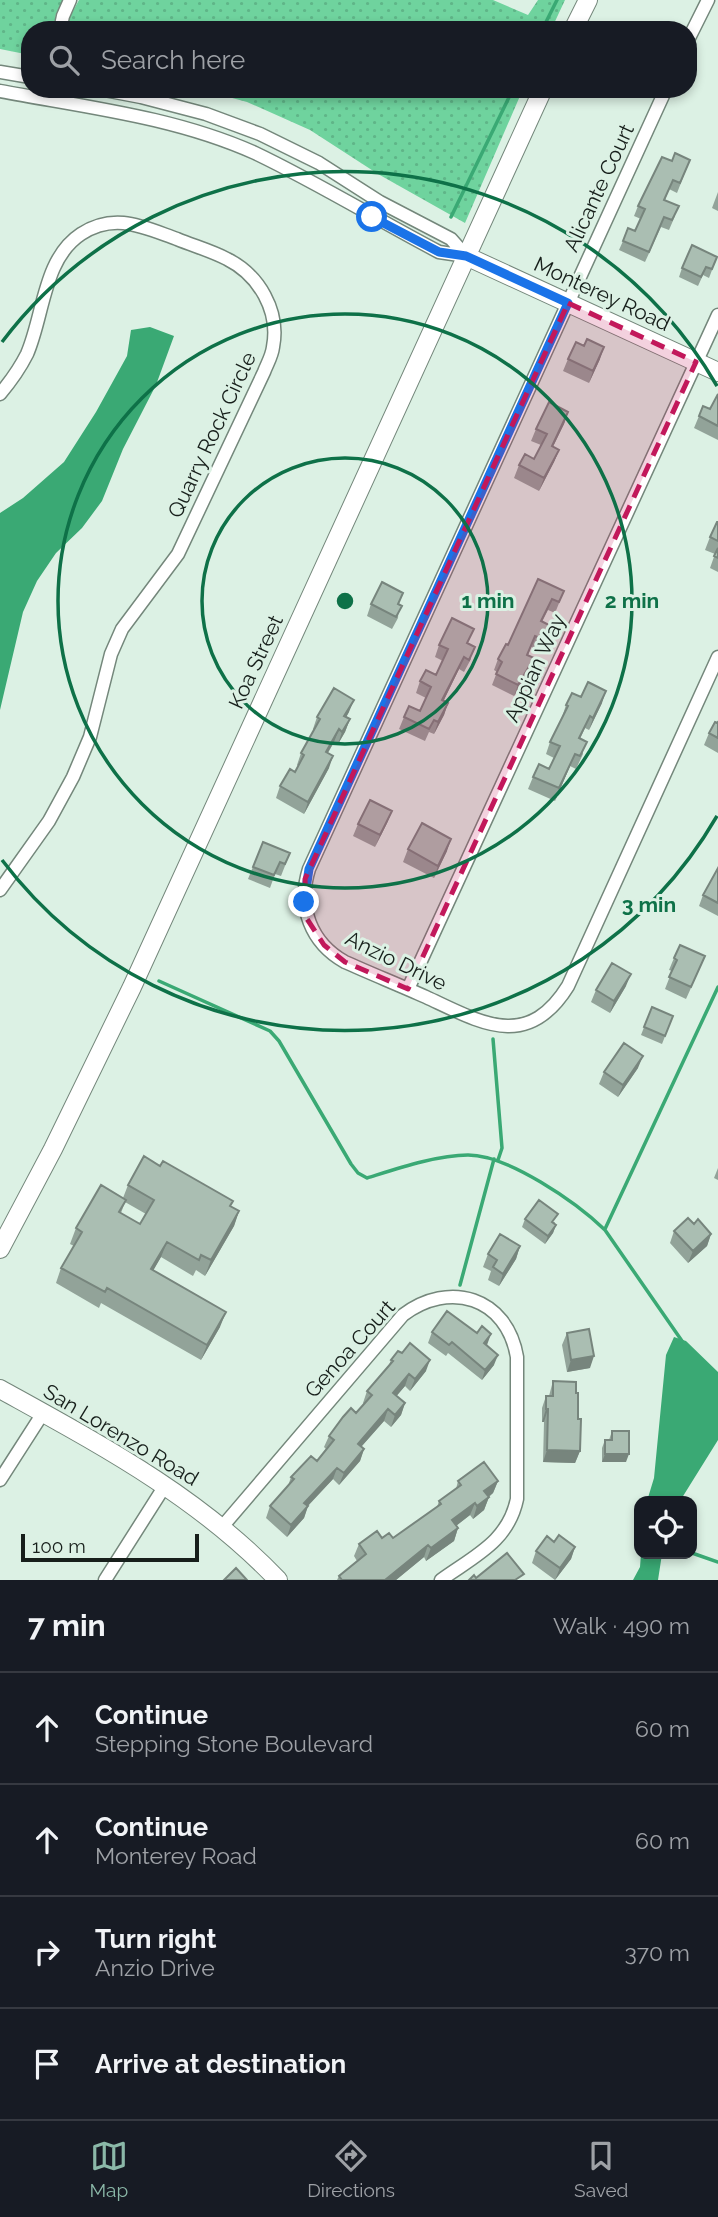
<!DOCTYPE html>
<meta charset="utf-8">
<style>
:root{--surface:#171b24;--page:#20242c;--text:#f1f3f6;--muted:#9ea1a6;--line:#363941;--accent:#8bb8a8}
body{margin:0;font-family:Raleway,sans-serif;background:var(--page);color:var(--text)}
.controls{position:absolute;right:21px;bottom:21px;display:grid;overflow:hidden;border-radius:14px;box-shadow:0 4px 10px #0003}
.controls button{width:63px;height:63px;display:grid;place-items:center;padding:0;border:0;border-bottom:2px solid var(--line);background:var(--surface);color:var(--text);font:35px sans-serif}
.scale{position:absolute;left:21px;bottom:18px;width:178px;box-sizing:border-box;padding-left:7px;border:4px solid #171f1b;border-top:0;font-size:19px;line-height:24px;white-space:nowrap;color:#171f1b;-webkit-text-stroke:5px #dcf1e4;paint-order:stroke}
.stop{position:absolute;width:21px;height:21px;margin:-16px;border:5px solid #1a73e8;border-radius:50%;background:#fff}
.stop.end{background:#1a73e8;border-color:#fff;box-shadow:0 2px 7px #0008}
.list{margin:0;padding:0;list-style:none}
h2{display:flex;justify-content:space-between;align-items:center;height:91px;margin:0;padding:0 28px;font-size:30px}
h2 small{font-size:23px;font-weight:400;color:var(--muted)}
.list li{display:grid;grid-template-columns:46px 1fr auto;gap:21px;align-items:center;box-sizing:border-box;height:112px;padding:0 28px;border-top:2px solid var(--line)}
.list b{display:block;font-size:26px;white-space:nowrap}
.list p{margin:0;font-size:23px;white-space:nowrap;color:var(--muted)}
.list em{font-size:23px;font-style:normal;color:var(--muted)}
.icon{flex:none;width:38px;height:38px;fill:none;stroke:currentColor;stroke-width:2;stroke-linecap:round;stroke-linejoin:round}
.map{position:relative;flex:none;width:718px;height:1580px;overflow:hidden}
.search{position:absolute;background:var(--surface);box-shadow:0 4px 10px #0003;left:21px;right:21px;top:21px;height:77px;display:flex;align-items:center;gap:18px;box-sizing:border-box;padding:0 24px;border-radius:28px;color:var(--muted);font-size:26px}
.sheet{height:539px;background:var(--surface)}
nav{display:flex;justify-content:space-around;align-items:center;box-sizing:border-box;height:98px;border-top:2px solid var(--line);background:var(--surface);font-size:19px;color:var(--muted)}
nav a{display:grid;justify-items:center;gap:4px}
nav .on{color:var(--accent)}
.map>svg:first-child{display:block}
.grass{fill:url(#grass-dots)}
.water{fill:#3aa974}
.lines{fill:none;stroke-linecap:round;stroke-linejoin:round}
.stream{stroke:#3aa974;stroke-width:3.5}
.street-casing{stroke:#74877b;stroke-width:15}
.secondary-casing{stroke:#74877b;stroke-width:20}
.street{stroke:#fff;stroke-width:12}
.secondary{stroke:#fff;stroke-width:18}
.wall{fill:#92a399;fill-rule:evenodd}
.shaded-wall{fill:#77857d}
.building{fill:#aabeb2;stroke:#77857d;stroke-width:2}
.route{stroke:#1a73e8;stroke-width:9}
.marked{fill:#c2185b;fill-opacity:0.2;stroke:#c2185b;stroke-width:5;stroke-dasharray:14 9;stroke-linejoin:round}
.ring{fill:none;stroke:#0e7148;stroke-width:3.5}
.labels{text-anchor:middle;stroke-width:6;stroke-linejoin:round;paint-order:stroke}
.street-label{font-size:21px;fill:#171f1b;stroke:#dcf1e4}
.centre{fill:#0e7148;stroke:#dcf1e4;stroke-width:3.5}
.ring-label{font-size:21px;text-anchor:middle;font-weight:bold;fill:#0e7148;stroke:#dcf1e4;stroke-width:6;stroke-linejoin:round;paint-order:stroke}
</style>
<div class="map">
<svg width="718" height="1580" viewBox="0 0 718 1580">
<defs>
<pattern id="grass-dots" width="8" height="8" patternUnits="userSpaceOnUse" patternTransform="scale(1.75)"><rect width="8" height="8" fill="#6fd39e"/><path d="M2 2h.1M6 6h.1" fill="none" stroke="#5fb588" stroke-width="1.8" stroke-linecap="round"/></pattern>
</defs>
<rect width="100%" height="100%" fill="#dcf1e4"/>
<path class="grass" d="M0 0H63L56 14 53 30H30V55L0 49Z
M79 0H493L528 15 538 0H565L551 30H67L69 18Z
M199 89H523L465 223 378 174 310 130 247 102Z"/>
<path class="water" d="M150 327 174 336 156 385 123 449 102 501 82 528 56 553 37 581 23 612 0 710V513L23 498 64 462 96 412 127 356 131 330Z
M674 1337 686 1341 718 1372V1440L680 1501H647L654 1478 666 1355Z
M641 1554H662L658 1580H633L640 1567Z"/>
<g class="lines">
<path class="stream" d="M542 30 557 0
M451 217 513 89
M159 981 270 1031 279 1041 351 1164 358 1173 367 1178C396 1169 437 1155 468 1155 508 1155 576 1202 605 1230L682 1341
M493 1039 502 1148 498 1160
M605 1229 718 987
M460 1285 494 1159
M692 1553 718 1562"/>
<defs>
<path id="street" d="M60 30 63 16 70 0
M688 40 708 0
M0 72 30 77
M99 89 141 97 206 114 260 134 319 163 380 202 451 239 466 256
M666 89 309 869C297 907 311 943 345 962 372 974 399 985 426 997 480 1022 527 1052 568 986L718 657
M0 91C85 107 175 117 255 153 316 182 378 220 439 252L466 256
M0 394C10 382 20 368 27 354 44 315 43 259 81 234 115 212 143 227 177 239 194 246 212 251 227 259 259 275 280 311 273 347 272 356 267 364 264 372L178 554 122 629 111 654 90 737 73 777 49 821 0 890
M408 989 718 315
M0 1480 43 1413
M222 1527 403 1315C449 1280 507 1297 517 1357V1499C508 1542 474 1556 441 1580
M105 1580 166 1484"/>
<path id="secondary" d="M573 30 588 0
M466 256 718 372
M0 1249 53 1149 132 987 543 89
M0 1389C101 1445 198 1496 278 1580"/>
</defs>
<use href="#street" class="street-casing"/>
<use href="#secondary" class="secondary-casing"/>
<use href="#street" class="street"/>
<use href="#secondary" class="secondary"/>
</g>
<path class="wall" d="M690 160 677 193 669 189 665 200 675 216 669 230 661 227 645 262 619 250 623 241 635 231 641 219 634 216 638 206Z
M718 192V211L712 208Z
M717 257 709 278 703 275 698 286 679 277 682 268Z
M568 359H600L589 383 563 371Z
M718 394V440L694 428 699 416 710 409Z
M568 412 564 424 553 447 559 450 554 462 539 491 514 478 519 465 534 459 541 445 531 441 536 429Z
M718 522V572L710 568 715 554 705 550 710 537Z
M538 579 564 591 555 613 548 610 542 622 549 625 545 636 539 650 531 647 528 655 530 670 514 696 492 685 497 672 494 670 498 659 508 645Z
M371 604H399L398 618 392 629 367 616Z
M468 643 471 659 464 672 459 669 444 700 448 703 444 715 434 734 429 732 425 741 399 729 404 717 420 711 426 698 416 693 420 681 436 675 443 661 435 657 439 645Z
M581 697 602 703 589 730 585 728 580 739 583 754 576 769 570 766 555 801 528 789 533 777 549 769 554 758 546 754 550 742 562 717 566 705Z
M349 712 346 717 350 719 345 732 338 744 334 742 328 753 329 768 304 814 276 798 280 786 295 772 298 766 297 765 301 753 314 730 313 729 317 717Z
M718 722V753L704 745 709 733Z
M392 811 387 823 375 847 353 836 358 824Z
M263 842 290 853 281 876 275 874 270 888 248 879Z
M408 849 447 851 434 878 403 862Z
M718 868V916L699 906 703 895Z
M674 958 700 968 686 999 665 989 672 971 669 970Z
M626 986 610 1013 591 1002 596 990Z
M652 1007 673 1016 662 1044 641 1035Z
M638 1068 618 1097 599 1084 604 1072Z
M160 1166 233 1201 231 1206 239 1211 234 1226 205 1276 196 1270 193 1276 161 1257 153 1270 220 1327 201 1360 101 1303 99 1308 56 1283 61 1268 74 1246 70 1244 76 1228 123 1198 128 1185ZM125 1202 146 1214 140 1224 121 1213Z
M718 1168V1180L714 1178Z
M525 1219 555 1222 554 1224 556 1225 553 1233 545 1244 522 1227Z
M694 1224 711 1234 707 1246 688 1263 670 1243 674 1231Z
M520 1246 516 1259 499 1286 488 1280 491 1271 483 1267 488 1254Z
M432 1332 487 1345 494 1365 482 1380 448 1353 446 1356 428 1343Z
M567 1333 590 1368 567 1372 562 1345Z
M402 1353 426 1371 410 1391 405 1386 396 1396 405 1403 401 1415 391 1427 384 1421 361 1447 364 1449 360 1461 339 1485 333 1479 308 1506 304 1518 287 1537 266 1518 270 1506 288 1486 291 1477 317 1461 326 1449 324 1447 329 1436 356 1413 364 1404 363 1403 367 1391 389 1365 391 1360Z
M553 1381 576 1393 580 1451 575 1463 543 1462 544 1422H542V1408L546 1396H549Z
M612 1431 626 1462H602V1448L605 1440H609Z
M458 1481H498L493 1493 489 1497 484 1510 473 1519 470 1515 456 1526 458 1528 454 1541 426 1561 424 1557 396 1580H337L339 1576 357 1561 354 1556 359 1544 382 1538H393L437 1507 439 1501 456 1489Z
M554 1542 575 1547 571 1559 555 1580 532 1563 536 1551Z"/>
<path class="shaded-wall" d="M604 347 600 359 589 383 593 371Z
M568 412 564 424 547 458 552 446Z
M559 450 554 462 539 491 544 478Z
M464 657 459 669 438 712 442 700Z
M534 658 530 670 514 696 518 685Z
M606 691 602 703 589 730 593 718Z
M354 700 349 712 340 728 344 716Z
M448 703 444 715 434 734 438 722Z
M350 719 345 732 338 744 342 732Z
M339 729 334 742 321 764 326 752Z
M575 754 570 766 555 801 559 788Z
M333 756 329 768 304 814 308 802Z
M392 811 387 823 375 847 380 835Z
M451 839 447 851 434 878 438 866Z
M631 974 626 986 610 1013 614 1001Z
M643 1056 638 1068 618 1097 623 1085Z
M239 1211 234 1226 205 1276 211 1260Z
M556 1225 553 1233 545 1244 548 1236Z
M711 1234 707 1246 688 1263 693 1251Z
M167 1242 161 1257 145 1285 151 1269Z
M520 1246 516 1259 499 1286 503 1274Z
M226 1312 220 1327 201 1360 207 1345Z
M491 1334 487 1345 480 1353 484 1343Z
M498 1355 494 1365 482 1380 485 1370Z
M594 1356 590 1368 567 1372 571 1360Z
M430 1360 426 1371 410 1391 415 1379Z
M409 1374 405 1386 389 1405 393 1393Z
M405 1403 401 1415 391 1427 395 1415Z
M388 1409 384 1421 353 1456 358 1444Z
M546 1409H548L544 1422H542Z
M364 1449 360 1461 339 1485 344 1473Z
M547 1450 580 1451 575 1463 543 1462Z
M605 1454H629L626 1462H602Z
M337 1468 333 1479 300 1514 304 1503Z
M498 1481 493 1493 480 1503 484 1491Z
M489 1497 484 1510 473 1519 477 1506Z
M475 1503 470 1515 448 1532 452 1520Z
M308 1506 304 1518 287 1537 291 1525Z
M458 1528 454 1541 426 1561 431 1548Z
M428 1545 424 1557 396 1580H385Z
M575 1547 571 1559 555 1580 560 1568Z"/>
<path class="building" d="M675 153 690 160 680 183 673 180 664 200 679 206 672 220 664 217 649 252 623 241 628 228 635 231 645 209 638 206 662 157 672 161Z
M692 245 717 257 712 269 706 267 701 277 682 268Z
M587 339 604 347 593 371 568 359 576 342 584 346Z
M718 394V426L699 416 703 406 710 409Z
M549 402 568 412 552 446 559 450 544 478 519 465 525 454 534 459 547 434 536 429Z
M717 522H718V541L710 537Z
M718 548V558L714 556Z
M538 579 564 591 559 602 552 599 541 621 549 625 543 639 535 636 527 655 534 658 518 685 496 674 502 662 498 659 506 644 508 645Z
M382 582 403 593 398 604 402 606 396 617 371 604Z
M452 618 474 629 467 643 475 647 469 660 464 657 442 700 448 703 438 722 434 720 429 729 404 717 409 706 420 711 431 687 420 681 426 670 436 675 448 649 439 645Z
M588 682 606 691 593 718 590 716 579 738 587 742 580 756 575 754 559 788 533 777 539 764 549 769 560 746 550 742 568 706 566 705 572 693 581 697Z
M334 688 354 700 344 716 350 719 342 732 339 729 326 752 333 756 308 802 280 786 290 769 295 772 304 755 301 753 320 719 317 717Z
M715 722 717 723 718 722V738L709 733Z
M370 800 392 811 380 835 358 824Z
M422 823 451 839 438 866 408 849Z
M263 842 290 853 285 864 280 862 274 875 253 867Z
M718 868V903L703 895Z
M680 945 705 956 691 987 669 977 677 960 674 958Z
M612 963 631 974 614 1001 596 990Z
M652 1007 673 1016 665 1036 644 1027Z
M624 1043 643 1056 623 1085 604 1072Z
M144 1156 160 1166 163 1161 233 1201 230 1206 239 1211 211 1260 201 1255 199 1260 167 1242 151 1269 226 1312 207 1345 107 1288 105 1292 61 1268 82 1232 76 1228 101 1185 126 1200 119 1212 140 1224 154 1200 128 1185Z
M539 1200 558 1214 552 1222 556 1225 548 1236 525 1219Z
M688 1218 694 1224 698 1219 711 1234 693 1251 674 1231Z
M500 1234 520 1246 503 1274 493 1267 497 1260 488 1254Z
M447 1311 477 1333 482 1326 491 1334 484 1343 498 1355 485 1370 452 1342 449 1345 432 1332Z
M589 1329 594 1356 571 1360 567 1333Z
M410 1343 430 1360 415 1379 409 1374 393 1393 405 1403 395 1415 388 1409 358 1444 364 1449 344 1473 337 1468 304 1503 308 1506 291 1525 270 1506 294 1479 291 1477 311 1456 317 1461 334 1440 329 1436 343 1417 351 1408 356 1413 372 1395 367 1391 393 1361 391 1360 398 1351 402 1353Z
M553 1381 576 1382V1393H578V1419H581L580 1451 547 1450 548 1409H546V1396H553Z
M612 1431H629V1454H605V1440H612Z
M484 1462 498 1481 484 1491 489 1497 477 1506 475 1503 452 1520 458 1528 431 1548 428 1545 385 1580H342L339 1576 366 1554 359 1544 377 1531 382 1538 389 1533 393 1538 441 1504 439 1501 461 1485 458 1481Z
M559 1535 575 1547 560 1568 536 1551 547 1536 554 1542Z
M507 1553 524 1574 515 1580H469L474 1575 476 1578Z
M236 1568 247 1580H224Z"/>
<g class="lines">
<path class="route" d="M304 902 309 869 568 303 466 256 439 252 372 217"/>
</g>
<path class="marked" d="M568 303 696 362 408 989 345 962 324 945 307 919 305 879Z"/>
<g class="ring">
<circle cx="345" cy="601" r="143"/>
<circle cx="345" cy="601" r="287"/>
<path d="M717 816A430 430 0 0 1 2 860M2 342A430 430 0 0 1 717 386"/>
</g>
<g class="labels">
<g class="street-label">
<text transform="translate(599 188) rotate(-65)" y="7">Alicante Court</text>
<text transform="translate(602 294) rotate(25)" y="7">Monterey Road</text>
<text transform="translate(212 435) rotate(-65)" y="7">Quarry Rock Circle</text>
<text transform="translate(256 662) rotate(-65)" y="7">Koa Street</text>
<text transform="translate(535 668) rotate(-65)" y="7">Appian Way</text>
<text transform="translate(396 961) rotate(26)" y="7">Anzio Drive</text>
<text transform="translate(350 1349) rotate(-48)" y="7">Genoa Court</text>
<text transform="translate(121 1435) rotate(31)" y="7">San Lorenzo Road</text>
</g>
</g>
<circle cx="345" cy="601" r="10" class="centre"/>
<g class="ring-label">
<text x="488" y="608">1 min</text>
<text x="632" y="608">2 min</text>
<text x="649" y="912">3 min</text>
</g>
</svg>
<div class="controls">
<button><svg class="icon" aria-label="locate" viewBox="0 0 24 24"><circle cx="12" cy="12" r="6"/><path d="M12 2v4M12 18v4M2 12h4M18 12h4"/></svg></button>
</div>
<div class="scale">100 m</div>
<div class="stop" style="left:372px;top:217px"></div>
<div class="stop end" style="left:304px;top:902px"></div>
<div class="search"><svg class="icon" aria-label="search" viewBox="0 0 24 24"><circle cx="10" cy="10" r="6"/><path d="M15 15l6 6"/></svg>Search here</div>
</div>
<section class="sheet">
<h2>7 min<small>Walk · 490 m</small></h2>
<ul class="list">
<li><svg class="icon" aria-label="ahead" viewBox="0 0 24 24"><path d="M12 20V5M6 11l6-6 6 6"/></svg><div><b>Continue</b><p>Stepping Stone Boulevard</p></div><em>60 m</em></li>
<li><svg class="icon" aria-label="ahead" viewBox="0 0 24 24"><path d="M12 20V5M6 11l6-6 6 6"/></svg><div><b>Continue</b><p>Monterey Road</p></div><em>60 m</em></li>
<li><svg class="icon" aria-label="right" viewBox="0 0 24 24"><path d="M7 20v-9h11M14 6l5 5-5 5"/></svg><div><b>Turn right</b><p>Anzio Drive</p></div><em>370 m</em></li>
<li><svg class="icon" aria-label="arrive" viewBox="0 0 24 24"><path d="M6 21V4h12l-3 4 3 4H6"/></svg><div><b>Arrive at destination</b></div></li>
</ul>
</section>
<nav>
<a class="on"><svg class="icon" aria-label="map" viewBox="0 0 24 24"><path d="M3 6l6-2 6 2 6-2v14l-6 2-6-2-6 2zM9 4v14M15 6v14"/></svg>Map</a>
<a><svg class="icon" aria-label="directions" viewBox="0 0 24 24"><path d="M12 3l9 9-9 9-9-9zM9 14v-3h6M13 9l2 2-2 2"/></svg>Directions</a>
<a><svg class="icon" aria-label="saved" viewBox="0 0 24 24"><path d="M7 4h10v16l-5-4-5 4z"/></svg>Saved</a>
</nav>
